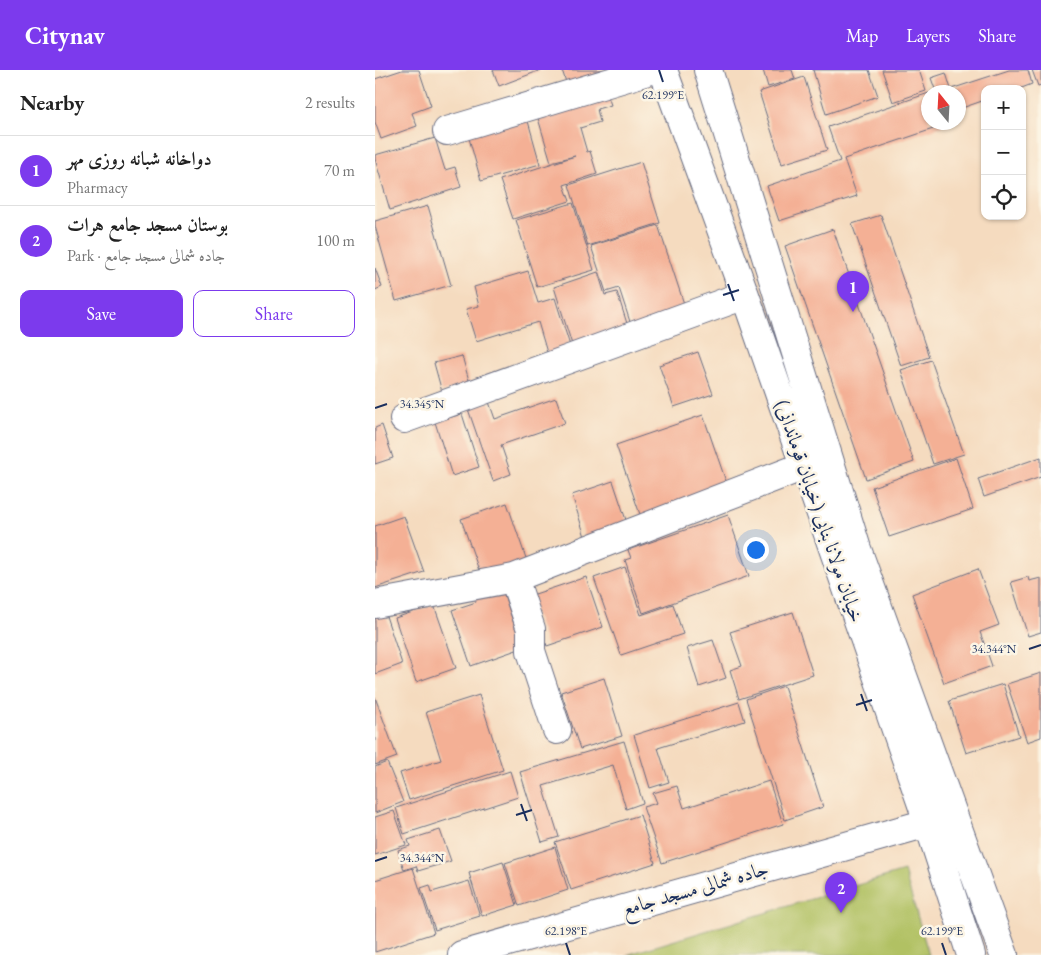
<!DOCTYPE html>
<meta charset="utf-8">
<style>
:root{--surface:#fff;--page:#f2f2f2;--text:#222;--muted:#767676;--line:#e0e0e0;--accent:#7c3aed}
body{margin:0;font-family:"EB Garamond",Amiri,serif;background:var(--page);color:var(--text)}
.controls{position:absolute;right:15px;top:15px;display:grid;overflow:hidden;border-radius:10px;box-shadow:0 1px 4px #0004}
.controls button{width:45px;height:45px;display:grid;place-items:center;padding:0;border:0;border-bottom:1px solid var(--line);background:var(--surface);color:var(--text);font:25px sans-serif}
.compass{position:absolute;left:546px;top:15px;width:45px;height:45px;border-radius:50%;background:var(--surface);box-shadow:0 1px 4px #0004;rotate:342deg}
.you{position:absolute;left:380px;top:479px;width:18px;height:18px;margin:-12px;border:4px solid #fff;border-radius:50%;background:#1a73e8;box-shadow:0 0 0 8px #1a73e833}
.badge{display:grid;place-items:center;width:32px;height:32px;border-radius:50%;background:var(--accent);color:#fff;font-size:16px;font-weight:700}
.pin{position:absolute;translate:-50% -41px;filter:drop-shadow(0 1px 2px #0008)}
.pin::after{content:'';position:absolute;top:26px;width:18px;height:15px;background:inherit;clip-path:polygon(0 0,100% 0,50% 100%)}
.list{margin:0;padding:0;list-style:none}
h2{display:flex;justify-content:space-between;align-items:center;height:65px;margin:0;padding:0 20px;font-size:21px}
h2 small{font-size:16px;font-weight:400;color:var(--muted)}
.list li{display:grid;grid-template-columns:32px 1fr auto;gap:15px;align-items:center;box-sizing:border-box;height:70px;padding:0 20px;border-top:1px solid var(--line)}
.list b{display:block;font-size:19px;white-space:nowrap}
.list p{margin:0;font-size:16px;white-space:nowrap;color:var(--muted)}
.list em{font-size:16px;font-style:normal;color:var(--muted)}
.actions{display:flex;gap:10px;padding:15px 20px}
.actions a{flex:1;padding:11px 0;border:1px solid var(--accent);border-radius:10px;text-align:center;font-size:18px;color:var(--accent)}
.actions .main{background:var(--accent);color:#fff}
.icon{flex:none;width:28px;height:28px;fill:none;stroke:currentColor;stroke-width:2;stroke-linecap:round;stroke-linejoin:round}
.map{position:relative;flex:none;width:666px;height:885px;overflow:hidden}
header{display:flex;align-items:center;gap:30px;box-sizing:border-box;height:70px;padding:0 25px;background:var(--accent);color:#fff}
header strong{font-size:24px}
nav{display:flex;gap:28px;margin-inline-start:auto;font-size:18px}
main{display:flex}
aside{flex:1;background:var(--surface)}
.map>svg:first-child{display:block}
.green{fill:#b1c164;stroke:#667861}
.building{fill:#f4b095}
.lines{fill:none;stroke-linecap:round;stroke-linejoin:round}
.minor-casing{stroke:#676b80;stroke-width:30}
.minor{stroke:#fff;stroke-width:28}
.ticks{fill:none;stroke:#1b2f5e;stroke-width:2}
.labels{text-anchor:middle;stroke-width:5;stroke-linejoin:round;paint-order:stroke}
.street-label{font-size:20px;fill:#1b2f5e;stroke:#fcf5e5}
.ticks-label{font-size:12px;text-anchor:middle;fill:#1b2f5e;stroke:#fcf5e5;stroke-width:5;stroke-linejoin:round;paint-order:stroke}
</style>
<header>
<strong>Citynav</strong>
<nav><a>Map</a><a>Layers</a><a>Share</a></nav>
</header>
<main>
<aside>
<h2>Nearby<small>2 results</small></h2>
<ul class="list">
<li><span class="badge">1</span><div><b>دواخانه شبانه روزی مهر</b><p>Pharmacy</p></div><em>70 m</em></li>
<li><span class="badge">2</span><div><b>بوستان مسجد جامع هرات</b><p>Park · جاده شمالی مسجد جامع</p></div><em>100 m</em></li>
</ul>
<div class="actions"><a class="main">Save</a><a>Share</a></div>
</aside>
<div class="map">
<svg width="666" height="885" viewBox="0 0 666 885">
<rect width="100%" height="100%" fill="#fcf5e5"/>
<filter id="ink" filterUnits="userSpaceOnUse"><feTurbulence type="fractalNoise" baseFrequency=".02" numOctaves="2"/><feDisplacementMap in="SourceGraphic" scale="10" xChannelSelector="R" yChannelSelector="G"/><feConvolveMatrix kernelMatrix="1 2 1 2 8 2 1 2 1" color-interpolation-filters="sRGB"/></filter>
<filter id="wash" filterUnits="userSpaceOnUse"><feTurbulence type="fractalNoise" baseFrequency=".0096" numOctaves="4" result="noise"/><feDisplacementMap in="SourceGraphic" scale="20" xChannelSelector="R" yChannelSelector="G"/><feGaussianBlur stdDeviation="1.12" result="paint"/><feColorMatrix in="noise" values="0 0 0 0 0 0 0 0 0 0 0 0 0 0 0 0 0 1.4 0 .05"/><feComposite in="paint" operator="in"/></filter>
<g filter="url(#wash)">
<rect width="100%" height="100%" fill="#f5dbbf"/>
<path class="green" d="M529 801 554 885H251Z"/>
<g id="blocks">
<path class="building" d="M27 0H44L56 36 37 43 42 56 6 69 0 52V9Z
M118 0H166L124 16Z
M187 0H240L194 21Z
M388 0H417L420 9 393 17Z
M438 0H494L503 26 451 44Z
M507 0H544L551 21 518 32Z
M634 0H653L657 14 644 19H610V30L584 39V22H561L556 8 571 3 576 19Z
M657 0H666V15L663 16Z
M429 7 452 80 407 94 384 22Z
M230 18 236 35 222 39 225 52 205 58 212 82 215 81 222 104 189 115 195 131 138 149 125 110 200 86 176 92 160 38Z
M554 23V52H566L567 56 469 89 482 126 404 151 392 116 465 91 453 57Z
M151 44 165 94 106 111 92 61Z
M60 68 70 100 80 97 86 117 15 140 0 89V85Z
M266 92 285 153 213 176 194 115Z
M198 133 219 200 162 217 141 150Z
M53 136 76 215 21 231 0 156V151Z
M506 145 554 287 526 296 477 154Z
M283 155 312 243 258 261 244 218 231 222 216 176Z
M458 159 539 392 491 409 410 176Z
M0 198 7 217 0 220Z
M153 201 163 233 180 228 196 279 173 286 163 252 101 271 91 239 104 236 99 217Z
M223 202 230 225 242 222 255 263 199 281 179 217Z
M323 282 338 324 299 337 284 295Z
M87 286 95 314 67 322 59 293Z
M556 290 589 384 558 394 526 300Z
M181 328 190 353 126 375 136 404 118 411 93 339 114 332 120 349Z
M87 344 104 397 77 406 60 352Z
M328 345 355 423 268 453 241 375Z
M7 355 18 388 0 394V358Z
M666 387V407L609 427 603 409Z
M581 388 598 439 514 467 497 417Z
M238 411 253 456 211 470 197 425Z
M132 433 154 497 108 512 86 449Z
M353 445 374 506 268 543 250 490 256 488 253 480Z
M29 446 49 502 0 518V456Z
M250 497 266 545 298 534 308 564 246 585 219 508Z
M603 499 624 555 605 562 617 596 569 613 537 524Z
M211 507 228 557 172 576 154 526Z
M653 507 654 511 666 508V562L653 566 636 512Z
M125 513 147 578 96 596 77 540 101 532 98 522Z
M59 535 81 598 41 612 20 548Z
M418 542 438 605 364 629 355 600 367 596 355 562Z
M10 543 27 594 0 604V546Z
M338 570 351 608 324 617 312 578Z
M666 603V667L652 672 632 614Z
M229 608 247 666 205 679 186 622Z
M628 614 644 666 591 683 574 631Z
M409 616 448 737 410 750 371 629Z
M104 625 128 700 34 730 25 703 66 690 51 642Z
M0 627 22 687 0 695Z
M364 632 370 651 283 678 294 712 275 718 259 665Z
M249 671 268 733 251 739 238 695 168 716 184 767 167 772 145 702Z
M12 692 28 732 0 743V697Z
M135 701 143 727 29 764 21 738Z
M394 711 408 754 287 793 268 737 282 733 278 723 302 716 309 738Z
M19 741 31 775 0 785V747Z
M265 745 280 793 196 820 180 772Z
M65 760 76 791 43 801 41 796 29 800 23 780 35 776 33 770Z
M180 777 193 820 144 836 130 793Z
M128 792 142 835 107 846 94 803Z
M38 798 59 863 0 882V810Z
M94 811 105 846 60 860 46 818 55 815 57 822Z"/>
</g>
</g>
<g filter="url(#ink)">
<use href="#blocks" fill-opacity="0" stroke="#676b80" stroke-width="1"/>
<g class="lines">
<defs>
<path id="minor" d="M288 0 370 225 553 752 596 885
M333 0 482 479 629 885
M72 61 276 0
M29 349 370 225
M139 508 156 559V581L182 660
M0 534 139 508 429 396
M87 885 570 748"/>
</defs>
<use href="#minor" class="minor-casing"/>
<use href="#minor" class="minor"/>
</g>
</g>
<path class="ticks" d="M284 0 288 12M353 214 359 231M348 225 364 220M0 338 12 334M654 579 666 575M486 624 492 641M481 635 497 630M146 734 152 751M141 745 157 740M0 791 12 787M191 873 195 885M567 873 571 885"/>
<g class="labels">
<g class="street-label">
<text transform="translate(445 441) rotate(71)" y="7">خیابان مولانا بنایی (خیابان قوماندانی)</text>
<text transform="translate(320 818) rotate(-16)" y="7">جاده شمالی مسجد جامع</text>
</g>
</g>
<g class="ticks-label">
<text x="288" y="29">62.199°E</text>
<text x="47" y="338">34.345°N</text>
<text x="619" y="583">34.344°N</text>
<text x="47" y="792">34.344°N</text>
<text x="191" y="865">62.198°E</text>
<text x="567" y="865">62.199°E</text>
</g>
</svg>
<div class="controls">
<button>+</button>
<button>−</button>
<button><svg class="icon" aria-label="locate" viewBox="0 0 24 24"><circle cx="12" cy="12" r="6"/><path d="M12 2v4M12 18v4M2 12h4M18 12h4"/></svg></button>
</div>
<svg class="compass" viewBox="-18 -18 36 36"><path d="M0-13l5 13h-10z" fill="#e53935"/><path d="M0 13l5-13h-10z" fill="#767676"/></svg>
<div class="you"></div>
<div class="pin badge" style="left:478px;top:242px">1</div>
<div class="pin badge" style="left:466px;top:843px">2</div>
</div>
</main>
